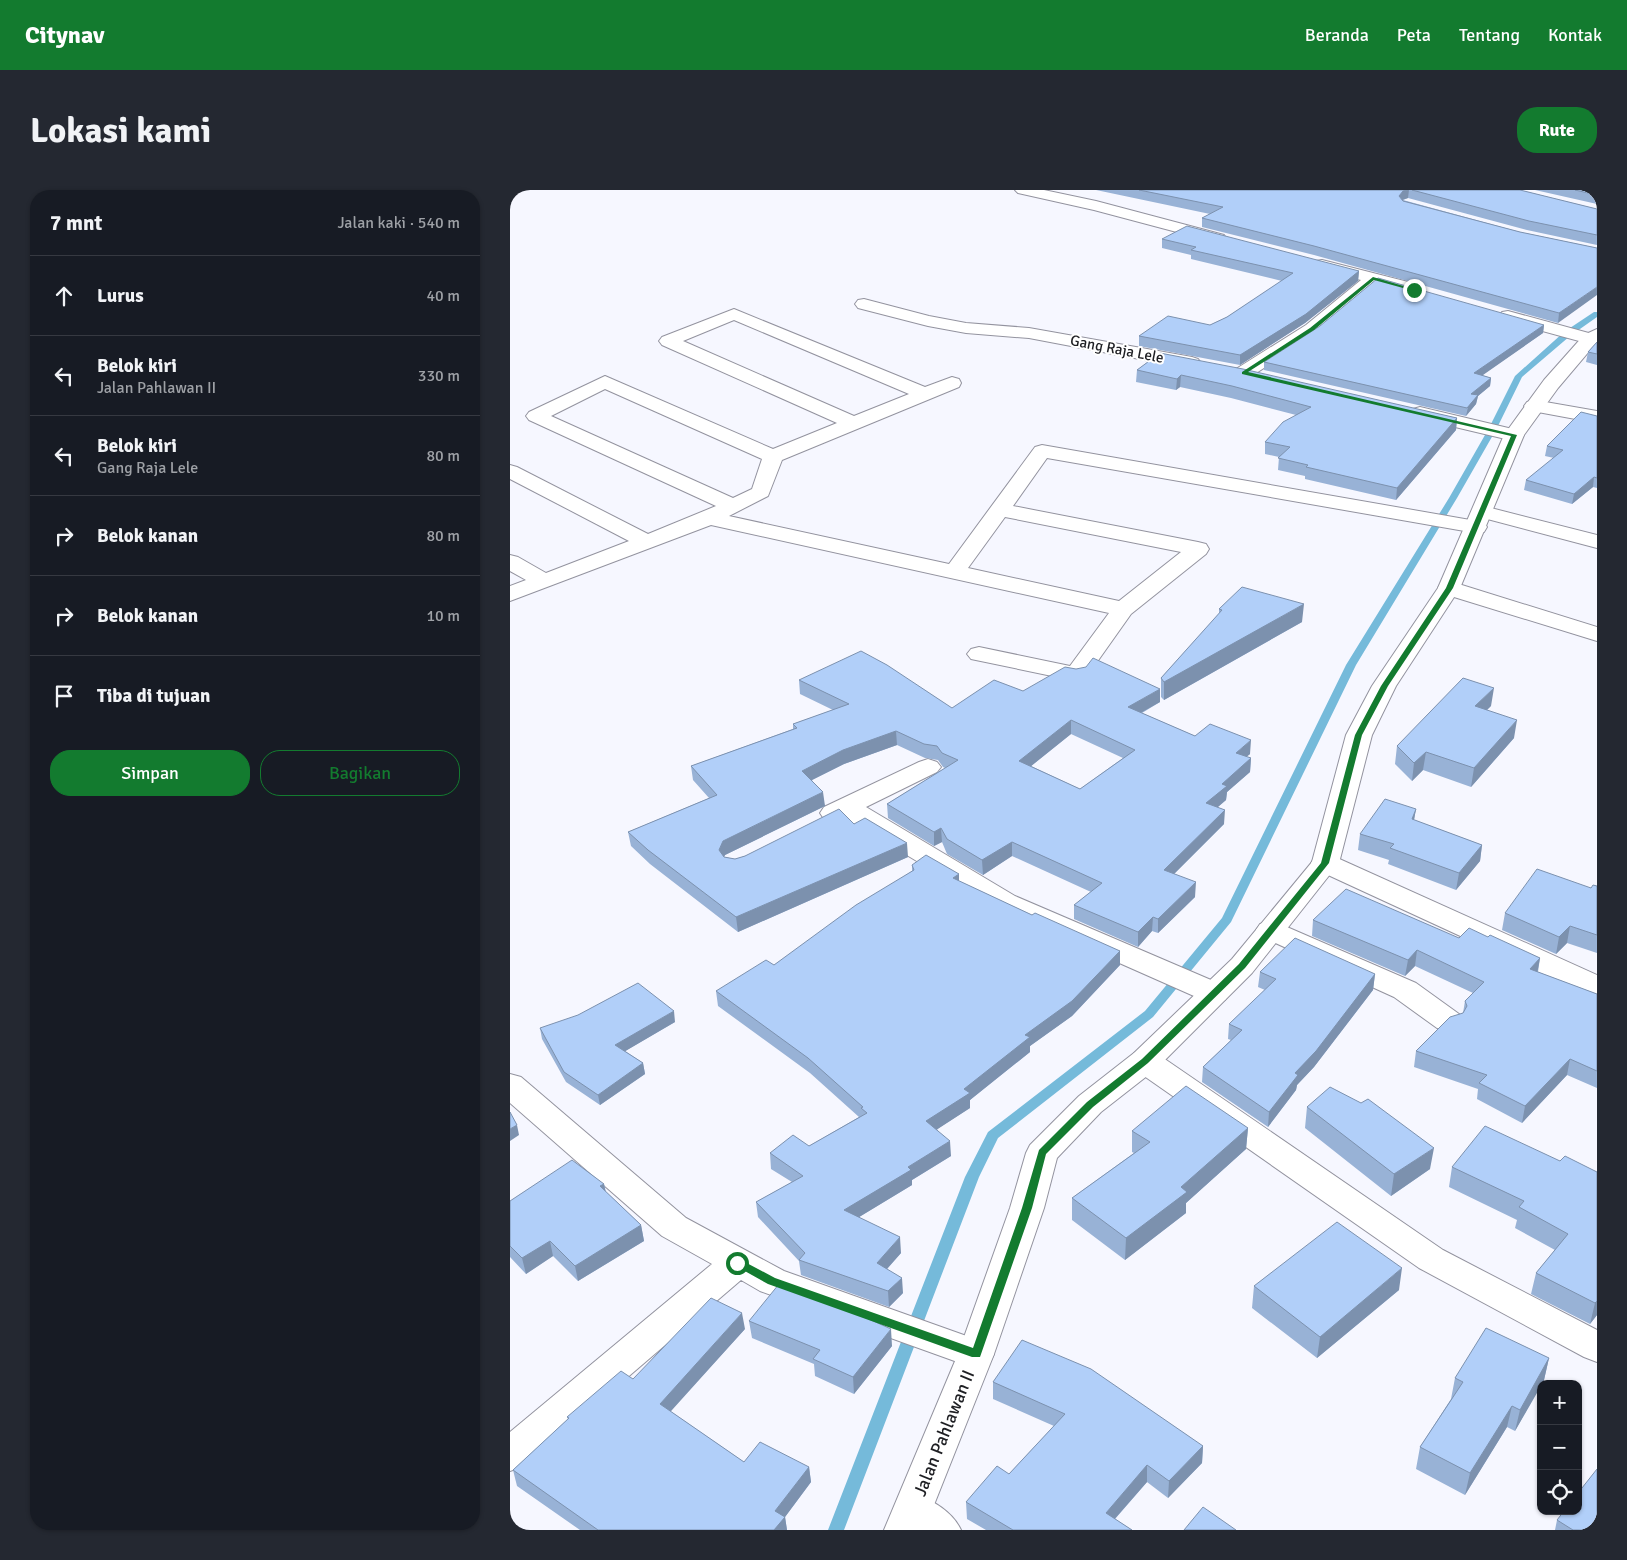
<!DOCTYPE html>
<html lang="id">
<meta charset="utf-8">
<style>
:root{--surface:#171b24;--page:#242831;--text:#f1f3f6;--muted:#9ea1a6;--line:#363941;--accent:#137b2f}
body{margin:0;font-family:Signika,sans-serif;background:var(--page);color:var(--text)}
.controls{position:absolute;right:15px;bottom:15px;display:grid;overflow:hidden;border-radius:10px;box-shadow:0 1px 4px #0004}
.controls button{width:45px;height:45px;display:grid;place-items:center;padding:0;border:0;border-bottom:1px solid var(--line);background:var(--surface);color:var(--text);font:25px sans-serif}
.stop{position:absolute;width:15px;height:15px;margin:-11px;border:4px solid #137b2f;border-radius:50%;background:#fff}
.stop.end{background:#137b2f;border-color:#fff;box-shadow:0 1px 5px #0008}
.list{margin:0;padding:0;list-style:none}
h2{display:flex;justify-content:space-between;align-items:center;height:65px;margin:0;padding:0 20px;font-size:21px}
h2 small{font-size:16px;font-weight:400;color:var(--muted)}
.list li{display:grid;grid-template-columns:32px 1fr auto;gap:15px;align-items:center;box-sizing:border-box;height:80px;padding:0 20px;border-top:1px solid var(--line)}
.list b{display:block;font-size:19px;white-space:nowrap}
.list p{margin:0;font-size:16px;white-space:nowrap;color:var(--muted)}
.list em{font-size:16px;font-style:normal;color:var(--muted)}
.actions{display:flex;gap:10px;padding:15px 20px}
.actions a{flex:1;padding:11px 0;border:1px solid var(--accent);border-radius:20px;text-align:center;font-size:18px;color:var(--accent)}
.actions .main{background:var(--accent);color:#fff}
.icon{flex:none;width:28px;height:28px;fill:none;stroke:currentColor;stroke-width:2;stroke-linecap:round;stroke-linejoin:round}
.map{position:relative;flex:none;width:1087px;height:1340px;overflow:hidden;border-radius:20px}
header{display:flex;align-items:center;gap:30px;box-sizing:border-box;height:70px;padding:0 25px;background:var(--accent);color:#fff}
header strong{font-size:24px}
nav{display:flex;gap:28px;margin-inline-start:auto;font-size:18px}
.intro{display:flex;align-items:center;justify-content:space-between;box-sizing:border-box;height:120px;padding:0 30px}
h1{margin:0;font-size:35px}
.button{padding:12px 22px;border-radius:20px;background:var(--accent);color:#fff;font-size:18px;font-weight:700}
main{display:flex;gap:30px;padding:0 30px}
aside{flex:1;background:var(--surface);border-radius:20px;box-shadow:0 1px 4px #0004}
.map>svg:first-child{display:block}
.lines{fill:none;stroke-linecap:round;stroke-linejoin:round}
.stream{fill:#75bada;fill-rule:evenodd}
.minor-casing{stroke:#93939f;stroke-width:2}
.tertiary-casing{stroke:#93939f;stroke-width:2}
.minor{fill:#fff;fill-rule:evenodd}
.tertiary{fill:#fff;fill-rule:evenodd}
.wall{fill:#98b2d6;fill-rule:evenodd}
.shaded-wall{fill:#7c91ae}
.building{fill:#b1cff9;stroke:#7c91ae;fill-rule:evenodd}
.route{fill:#137b2f}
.labels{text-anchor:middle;stroke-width:4;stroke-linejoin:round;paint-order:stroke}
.far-street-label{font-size:15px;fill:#1e1f23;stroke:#fff}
.street-label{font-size:18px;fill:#1e1f23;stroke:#fff}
</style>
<header>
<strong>Citynav</strong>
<nav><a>Beranda</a><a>Peta</a><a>Tentang</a><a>Kontak</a></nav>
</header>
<div class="intro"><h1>Lokasi kami</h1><a class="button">Rute</a></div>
<main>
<aside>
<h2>7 mnt<small>Jalan kaki · 540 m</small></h2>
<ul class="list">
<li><svg class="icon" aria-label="ahead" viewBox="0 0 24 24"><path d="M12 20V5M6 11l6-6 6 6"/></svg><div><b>Lurus</b></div><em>40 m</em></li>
<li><svg class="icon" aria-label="left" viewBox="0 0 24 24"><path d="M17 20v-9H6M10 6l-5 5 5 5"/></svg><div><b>Belok kiri</b><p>Jalan Pahlawan II</p></div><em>330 m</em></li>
<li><svg class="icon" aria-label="left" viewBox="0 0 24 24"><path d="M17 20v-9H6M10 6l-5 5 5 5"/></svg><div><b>Belok kiri</b><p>Gang Raja Lele</p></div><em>80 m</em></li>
<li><svg class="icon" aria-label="right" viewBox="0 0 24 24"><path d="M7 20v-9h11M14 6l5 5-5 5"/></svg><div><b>Belok kanan</b></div><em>80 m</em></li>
<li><svg class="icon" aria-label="right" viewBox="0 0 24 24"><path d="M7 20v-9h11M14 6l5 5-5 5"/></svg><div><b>Belok kanan</b></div><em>10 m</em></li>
<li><svg class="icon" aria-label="arrive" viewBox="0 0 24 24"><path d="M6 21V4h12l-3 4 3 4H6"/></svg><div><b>Tiba di tujuan</b></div></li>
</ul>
<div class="actions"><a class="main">Simpan</a><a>Bagikan</a></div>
</aside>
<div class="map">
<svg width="1087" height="1340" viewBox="0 0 1087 1340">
<rect width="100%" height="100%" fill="#f6f7ff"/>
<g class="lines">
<path class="stream" d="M1084 122H1087V127L1060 146 1012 187 987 238 947 308 846 475 721 732 643 827 488 948 469 987 334 1340H318L455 987 478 942 635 821 712 728 836 475 939 308 979 238 1005 186 1054 142Z"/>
<defs>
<path id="minor" d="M505 0H534L586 11 714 45 716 48 714 51 708 53 584 20 508 3Z
M812 70 910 95 912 99 910 103 904 104 867 94 808 143 740 187 733 189 726 187 724 183 726 179 796 135 851 90 806 79 804 75 806 71Z
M354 109 419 126 456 133 519 138 682 167 688 169 691 173 688 177 682 179 519 148 456 143 418 136 348 118 345 114 348 110Z
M224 119 415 197 442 187 449 189 451 193 449 197 272 270 258 306 219 326 439 374 525 257 532 255 966 331 974 332 977 337 974 342 966 343 537 268 503 316 688 352 696 354 699 359 696 364 621 424 575 489 566 491 461 469 457 464 461 459 469 457 560 476 599 423 201 335 0 411V396L16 390 0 381V365L8 367 36 383 119 351 0 289V275L7 277 138 344 206 316 19 230 16 226 19 222 95 186 263 259 327 233 152 155 149 151 152 147ZM224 130 399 204 344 226 173 151ZM95 199 252 269 242 299 223 308 41 226ZM495 327 671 362 609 411 458 378Z
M998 121 1086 145 1087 152 1080 154 992 130 989 126 992 122Z
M1024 210 1087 221V233L1017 220 1014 216 1017 212Z
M910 217 1011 241 1014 245 1011 249 1004 251 903 227 900 223 903 219Z
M973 316 1087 345V358L966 326 962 322 966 318Z
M939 391 1087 437V451L931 403 928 398 931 393Z
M418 569 427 572 431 577 427 582 356 617 505 706 715 796 719 803 715 810 704 813 693 810 485 718 335 628 323 631 314 629 310 623 314 617 409 572Z
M815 665 825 667 1087 785V807L1076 804 805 679 801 673 805 667Z
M760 731 770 734 906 793 949 824 953 831 949 838 938 841 927 838 884 807 750 746 746 740 750 734Z
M635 860 646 863 933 1060 1087 1140V1172L1074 1167 909 1078 624 879 619 871 624 863Z
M0 884 11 887 176 1028 274 1081 479 1154 484 1164 479 1174 466 1179 453 1174 250 1101 231 1090 14 1276 0 1281V1242L202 1074 152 1046 0 913Z
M403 1303C422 1310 442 1321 451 1340H400L389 1332 383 1320 389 1308Z"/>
<path id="tertiary" d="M1087 139V152L1048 198 1014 245 950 398 886 496 862 545 829 673 742 783 646 879 591 922 547 968 534 1018 484 1164 414 1340H374L448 1164 500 1018 516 963 520 955 569 906 624 863 722 769 802 672 836 545 862 496 928 398 994 245 1034 190 1074 145Z"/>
</defs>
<use href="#minor" class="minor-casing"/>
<use href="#tertiary" class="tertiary-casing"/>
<use href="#minor" class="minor"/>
<use href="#tertiary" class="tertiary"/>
</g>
<path class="wall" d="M586 0H1010L1087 19V55L1017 40 898 8 893 10 1010 42 1087 58 1048 133 804 65 692 37V28L700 24Z
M1025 0H1087V14Z
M652 49 849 81 848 91 795 133 730 175 629 156V146L700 135 717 127 772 91 681 69V65L652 58Z
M1034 135 1033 143 972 185 981 188 980 196 968 206 966 214 956 226 754 180V172Z
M1087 152V175L1076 172 1078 162Z
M650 163 947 228 946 240 886 310 795 289V286L768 280 769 267 755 264V252L786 225 721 208 670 197 666 200 626 192 627 180Z
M1087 226V298L1083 297 1062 314 1014 300 1016 290 1044 268 1035 266 1037 256Z
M709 419 792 432 654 510 651 507V488L709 424Z
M289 490 442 518 513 501 650 512 632 523 685 546 740 564 736 567 741 568 740 582 717 602 716 610 708 617 714 634 664 684 685 707 648 743 642 741 628 757 564 729V715L581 702 502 666 473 685 437 664 432 652 424 656 378 628 377 614 435 578 433 577 428 570 415 568 387 555 334 574 302 590 315 616 215 665 214 667 225 669 235 666 344 634 398 667 228 742 140 674 121 656 118 642 199 608 183 590 181 576 283 539V534L323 520 290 504ZM561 544 613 568 570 599 521 576Z
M981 516 977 520 1004 548 961 597 913 580 902 591 885 574 887 556Z
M906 619 904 630 972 655 970 671 946 700 878 674 879 670 848 660 850 644Z
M402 675 449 684V691L522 725 610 761V775L562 826 520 856V862L460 910V918L427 939 441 966 402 990V995L349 1027 391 1063 377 1079 393 1103 379 1117 291 1085 289 1071 248 1027 246 1012 282 992 261 979 260 963 299 956 349 927 300 883 208 816 206 801 264 775 402 681Z
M1087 696V763L1057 753 1046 764 992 740 995 723 1081 698Z
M803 730 949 748 978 747 1030 768 1028 782 1087 804V898L1057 885 1012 933 967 909 968 899 904 877 906 861 953 823 955 811 963 803 905 776 895 786 802 746Z
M750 782 865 784 863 800 804 877 787 895 786 900 758 937 692 892 693 877 721 850 718 849 719 834 755 800 748 797Z
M165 832 115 861 133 873 135 884 90 915 56 892 32 849 30 838Z
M797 917 920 979 881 1006 795 938Z
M738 938 736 959 676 1013V1023L615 1070 562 1030V1008L624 963 622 962V941Z
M1050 971 1087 982V1125L1080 1134 1021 1104 1026 1083 1045 1060 1005 1038 1007 1030 939 997 942 977Z
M94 994 96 1002 131 1035 134 1051 68 1091 43 1066 16 1084 0 1067V1011Z
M744 1096 889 1100 807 1168 742 1118Z
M354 1124V1127L382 1156 344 1204 305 1186 304 1174 242 1148 239 1131Z
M235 1139 160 1221 234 1272 299 1277 301 1292 275 1327 277 1340H70L7 1296 3 1280 58 1229 57 1227 123 1189Z
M1039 1168 1034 1190 1032 1194H1031L1005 1241 997 1237 955 1305 906 1279 910 1257 941 1209 945 1188Z
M483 1192 693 1256 692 1273 658 1308 637 1292 605 1329 622 1340H476L457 1329 456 1312 499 1284 544 1236 483 1209Z
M1047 1330 1087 1340H1045Z"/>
<path class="shaded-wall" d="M897 0H899L898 8 892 10 889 6 893 1Z
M849 81 848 91 795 133 730 175V165Z
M1087 97V105L1048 133 1049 123Z
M1034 135 1033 143 963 192 964 183Z
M671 185 670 197 666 200 667 189Z
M981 188 980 196 968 206 966 214 956 226 961 204Z
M947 228 946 240 886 310 887 298Z
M1084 287 1083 297 1062 314 1064 304Z
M794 414 792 432 654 510V492Z
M984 498 981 516 963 533 965 516Z
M650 499V512L618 530V517Z
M561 530V544L510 585 509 571Z
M1007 530 1004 548 961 597 964 578Z
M386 541 387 555 334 574 294 594 292 581 333 560Z
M741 550 740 564 725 576 726 563Z
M916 562 913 580 902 591 904 573Z
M741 568 740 582 717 602 716 610 696 627V613L712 594Z
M313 602 315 616 215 665 210 674 209 660 213 651Z
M906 619 903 635 902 629Z
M715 620 714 634 654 694V680Z
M431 638 432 652 424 656V642Z
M502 652V666L473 685 472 670Z
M397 653 398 667 228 742 226 727Z
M972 655 970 671 946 700 949 683Z
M449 684V699L443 688Z
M686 692 685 707 648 743V729Z
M643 727 642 741 628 757V742Z
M1060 736 1057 753 1046 764 1049 747Z
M907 760 905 776 895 786 898 770Z
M610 761V775L562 826 520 856V862L460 910V918L417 946 416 931 454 899Z
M1030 768 1027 784 1020 779Z
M865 784 863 800 804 877 787 895 786 900 758 937 759 922 785 883Z
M164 821 165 832 107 866 105 855Z
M1060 869 1057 885 1012 933 1015 916Z
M133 873 135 884 90 915 88 905Z
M7 935 9 945 0 951V939Z
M738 938 736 959 676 1013V1023L615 1070 616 1048 671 997Z
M440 951 441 966 402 990V995L336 1035 334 1020 398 977Z
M924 958 920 979 881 1006 884 984Z
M94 994 97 1009 90 996Z
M131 1035 134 1051 68 1091 65 1076Z
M390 1047 391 1063 368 1089 367 1073Z
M40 1051 43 1066 16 1084 12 1068Z
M892 1078 889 1100 807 1168 810 1147Z
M392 1088 393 1103 379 1117 378 1101Z
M1087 1111V1125L1080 1134 1085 1113Z
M232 1123 235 1139 153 1230 150 1214Z
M381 1139 382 1156 344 1204 343 1187Z
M1039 1168 1034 1190 1032 1194H1031V1196L1005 1241 1010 1220Z
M1002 1216 997 1237 955 1305 960 1283Z
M693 1256 692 1273 658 1308 659 1291Z
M637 1275V1292L595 1340 596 1323Z
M299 1277 301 1292 275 1327 277 1340H264L265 1321Z"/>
<path class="building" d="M629 0H897L893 1 889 6 893 11 1010 42 1087 58V97L1049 123 804 56 692 28 713 17Z
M902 0H1010L1087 19V45L1019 31Z
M1065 0H1087V5Z
M677 36 849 81 796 124 730 165 629 146 658 126 700 135 717 127 783 83 681 60 686 57 652 49Z
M868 88 1034 135 964 183 981 188 961 204 968 205 957 218 754 172 810 136Z
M1087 152V164L1078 162Z
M650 163 733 179 947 228 887 298 796 277 798 275 768 268 780 257 755 252 773 232 801 217 722 196 671 185 667 189 627 180Z
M1071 222 1087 226V288L1084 287 1064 304 1016 290 1053 260 1037 256Z
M732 397 794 414 654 492 651 488 712 420 709 419Z
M351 461 377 475 442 518 484 490 513 501 555 477 566 479 576 477 583 468 650 499 618 517 685 546 700 534 741 550 726 563 741 568 712 594 717 596 696 613 715 620 654 680 686 692 648 729 643 727 628 742 564 715 592 693 502 652 472 670 437 649 431 638 424 642 377 614 448 570 432 563 427 556 414 554 386 541 333 560 292 581 313 602 213 651 209 660 214 667 225 669 235 666 329 619 344 634 355 628 397 653 226 727 138 660 118 642 207 605 181 576 287 538 283 534 339 514 289 490ZM561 530 625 560 570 599 509 571Z
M953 488 984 498 965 516 1007 530 964 578 916 562 904 573 887 556Z
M875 609 906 619 902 629 972 655 949 683 880 658 884 654 850 644Z
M416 665 449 684 443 688 522 725 525 723 610 761 562 811 515 845 520 847 454 899 460 903 416 931 440 951 398 977 401 980 334 1020 390 1047 367 1073 392 1088 378 1101 289 1070 295 1063 246 1012 293 986 260 963 283 945 299 956 357 923 351 918 353 917 298 868 206 801 256 770 264 775 346 715 404 680 402 675Z
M1027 679 1081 698 1083 695 1087 696V745L1060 736 1049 747 995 723Z
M836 699 949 748 959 738 978 747 980 745 1030 768 1020 779 1087 804V881L1060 869 1015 916 969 893 977 885 906 861 940 827 953 823 957 816 955 811 974 792 907 760 898 770 803 730Z
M785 748 865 784 806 861 785 883 788 885 759 922 693 877 732 840 719 834 766 789 750 782Z
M128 793 164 821 105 855 133 873 88 905 54 882 30 838 68 825Z
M676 896 738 938 671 997 677 1002 616 1048 562 1008 640 952 622 941Z
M820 897 851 913 858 909 924 958 884 984 797 917Z
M0 922 7 935 0 939Z
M975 936 1050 971 1055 966 1087 982V1111L1085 1113 1026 1083 1058 1044 1009 1017 1014 1011 942 977Z
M62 970 94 994 90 996 131 1035 65 1076 40 1051 12 1068 0 1056V1011Z
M827 1032 892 1078 810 1147 744 1096Z
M269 1094 354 1124 352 1126 381 1139 343 1187 303 1169 310 1160 239 1131Z
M201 1108 232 1123 150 1214 234 1272 250 1252 299 1277 265 1321 275 1327 264 1340H88L3 1280 59 1228 57 1227 111 1181 123 1189Z
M976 1138 1039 1168 1010 1220 1002 1216 960 1283 910 1257 953 1192 945 1188Z
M512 1150 581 1179 693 1256 659 1291 637 1275 596 1323 622 1340H503L456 1312 487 1276 499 1284 555 1224 483 1192Z
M1087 1279V1340H1063L1047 1330 1054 1321H1068V1303Z
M693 1317 726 1340H674Z"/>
<path class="route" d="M863 87 907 100 904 101 864 90 804 140 738 182 1007 245 943 398 878 496 852 545 819 673 735 778 638 873 583 917 536 964 522 1018 470 1167H462L258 1094 224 1075 222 1073 224 1070H231L265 1088 463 1158 512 1018 529 960 577 912 632 869 729 774 811 673 845 545 871 496 936 398 1001 246 732 184V182L800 138Z"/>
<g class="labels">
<g class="far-street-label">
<text transform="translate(607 159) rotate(11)" y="5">Gang Raja Lele</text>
</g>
<g class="street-label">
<text transform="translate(434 1243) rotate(-68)" y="6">Jalan Pahlawan II</text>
</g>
</g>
</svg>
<div class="controls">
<button>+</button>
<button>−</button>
<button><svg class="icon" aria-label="locate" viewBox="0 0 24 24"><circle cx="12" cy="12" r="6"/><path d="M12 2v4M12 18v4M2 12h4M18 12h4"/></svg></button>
</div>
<div class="stop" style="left:227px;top:1073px"></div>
<div class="stop end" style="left:904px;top:100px"></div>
</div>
</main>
